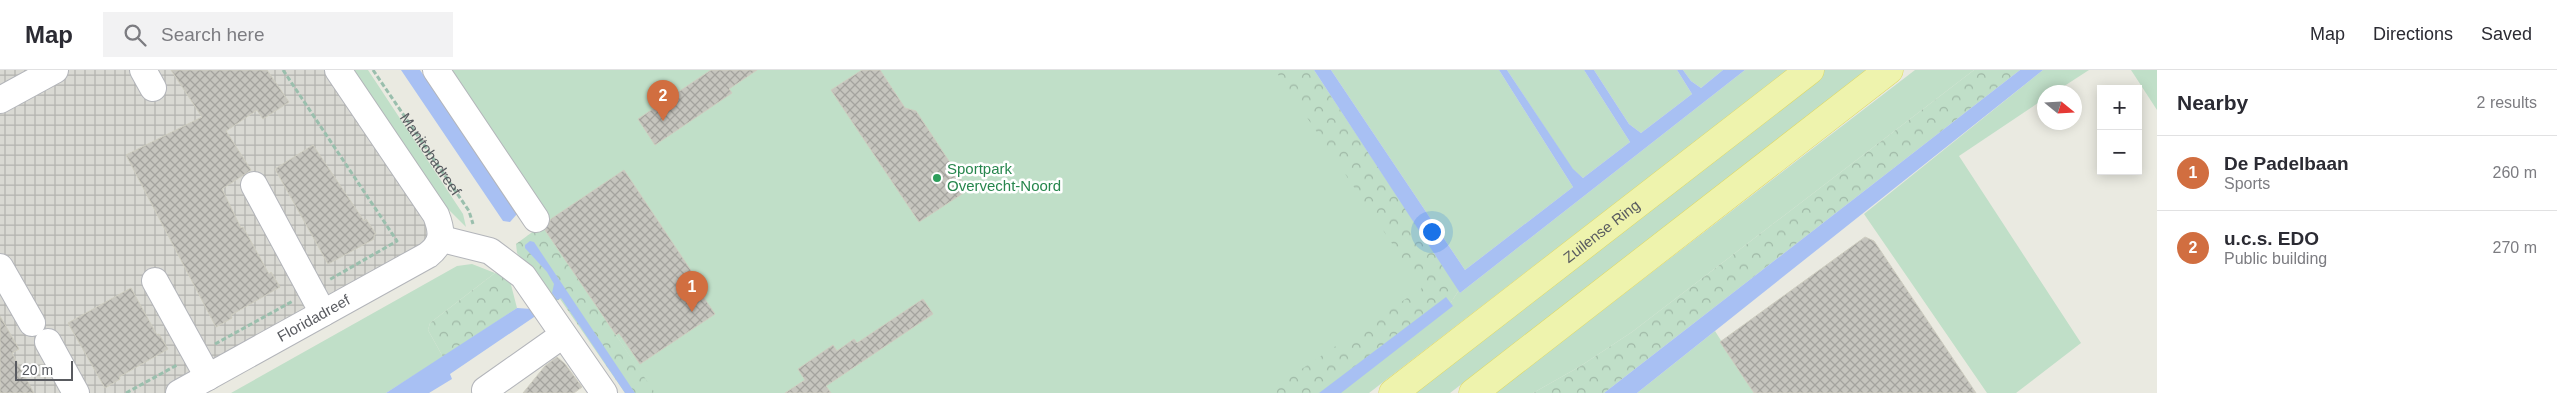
<!DOCTYPE html>
<meta charset="utf-8">
<style>
:root{--surface:#fff;--page:#f2f2f3;--text:#2b2b33;--muted:#7c7c81;--line:#e1e1e2;--accent:#d16e40}
body{margin:0;font-family:Arial,sans-serif;background:var(--page);color:var(--text)}
.controls{position:absolute;right:15px;top:15px;display:grid;overflow:hidden;border-radius:0px;box-shadow:0 2px 12px #0003}
.controls button{width:45px;height:45px;display:grid;place-items:center;padding:0;border:0;border-bottom:1px solid var(--line);background:var(--surface);color:var(--text);font:25px sans-serif}
.compass{position:absolute;left:2037px;top:15px;width:45px;height:45px;border-radius:50%;background:var(--surface);box-shadow:0 2px 12px #0003;rotate:108deg}
.scale{position:absolute;left:15px;bottom:12px;width:58px;box-sizing:border-box;padding-left:5px;border:2px solid #595b60;border-top:0;font-size:14px;line-height:18px;white-space:nowrap;color:#595b60;-webkit-text-stroke:4px #fff;paint-order:stroke}
.you{position:absolute;left:1431px;top:161px;width:18px;height:18px;margin:-12px;border:4px solid #fff;border-radius:50%;background:#1a73e8;box-shadow:0 0 0 8px #1a73e833}
.badge{display:grid;place-items:center;width:32px;height:32px;border-radius:50%;background:var(--accent);color:#fff;font-size:16px;font-weight:700}
.pin{position:absolute;translate:-50% -41px;filter:drop-shadow(0 1px 2px #0008)}
.pin::after{content:'';position:absolute;top:26px;width:18px;height:15px;background:inherit;clip-path:polygon(0 0,100% 0,50% 100%)}
.list{margin:0;padding:0;list-style:none}
h2{display:flex;justify-content:space-between;align-items:center;height:65px;margin:0;padding:0 20px;font-size:21px}
h2 small{font-size:16px;font-weight:400;color:var(--muted)}
.list li{display:grid;grid-template-columns:32px 1fr auto;gap:15px;align-items:center;box-sizing:border-box;height:75px;padding:0 20px;border-top:1px solid var(--line)}
.list b{display:block;font-size:19px;white-space:nowrap}
.list p{margin:0;font-size:16px;white-space:nowrap;color:var(--muted)}
.list em{font-size:16px;font-style:normal;color:var(--muted)}
.icon{flex:none;width:28px;height:28px;fill:none;stroke:currentColor;stroke-width:2;stroke-linecap:round;stroke-linejoin:round}
.map{position:relative;flex:none;width:2157px;height:323px;overflow:hidden}
header{display:flex;align-items:center;gap:30px;box-sizing:border-box;height:70px;padding:0 25px;background:var(--surface);border-bottom:1px solid var(--line)}
header strong{font-size:24px}
nav{display:flex;gap:28px;margin-inline-start:auto;font-size:18px}
.search{width:350px;height:45px;background:var(--page);display:flex;align-items:center;gap:12px;box-sizing:border-box;padding:0 18px;border-radius:0px;color:var(--muted);font-size:19px}
main{display:flex}
aside{flex:1;background:var(--surface)}
.map>svg:first-child{display:block}
.industrial{fill:url(#industrial-grid)}
.grass{fill:#c0dfc8}
.forest{fill:url(#forest-crowns)}
.water{fill:#a8c0f3}
.building{fill:url(#building-cross-hatch);stroke:#cecdc0}
.lines{fill:none;stroke-linecap:round;stroke-linejoin:round}
.minor-casing{stroke:#b3b5ba;stroke-width:28}
.major-casing{stroke:#ddd967;stroke-width:29}
.path{stroke:#9abfad;stroke-width:3;stroke-dasharray:5 2.5;stroke-linecap:butt}
.minor{stroke:#fff;stroke-width:26}
.major{stroke:#eef3ad;stroke-width:28}
.leisure-dot{fill:#2e9e5b;stroke:#fff;stroke-width:2}
.labels{text-anchor:middle;stroke-width:5;stroke-linejoin:round;paint-order:stroke}
.street-label{font-size:15px;fill:#595b60;stroke:#fff}
.leisure-label{font-size:15px;fill:#27864d;stroke:#fff;text-anchor:start}
</style>
<header>
<strong>Map</strong>
<div class="search"><svg class="icon" aria-label="search" viewBox="0 0 24 24"><circle cx="10" cy="10" r="6"/><path d="M15 15l6 6"/></svg>Search here</div>
<nav><a>Map</a><a>Directions</a><a>Saved</a></nav>
</header>
<main>
<div class="map">
<svg width="2157" height="323" viewBox="0 0 2157 323">
<defs>
<pattern id="industrial-grid" width="8" height="8" patternUnits="userSpaceOnUse" patternTransform="scale(1.25)"><rect width="8" height="8" fill="#d9d9d3"/><path d="M0 4h8M4 0v8" fill="none" stroke="#b3b3af"/></pattern>
<pattern id="forest-crowns" width="20" height="18" patternUnits="userSpaceOnUse" patternTransform="scale(1.25)"><rect width="20" height="18" fill="#c0dfc8"/><path d="M2 6a3 3 0 1 1 6 0M12 15a3 3 0 1 1 6 0" fill="none" stroke="#9fb8a6"/></pattern>
<pattern id="building-cross-hatch" width="8" height="8" patternUnits="userSpaceOnUse" patternTransform="scale(1.25)"><rect width="8" height="8" fill="#c6c5be"/><path d="M0 0l8 8M0 8l8-8" fill="none" stroke="#a4a39e"/></pattern>
</defs>
<rect width="100%" height="100%" fill="#eaeae1"/>
<path class="industrial" d="M0 0H336L447 160 186 323H0Z"/>
<path class="grass" d="M348 0H368L463 144 466 157 432 123Z
M442 0H1289L1435 216 1285 323H654Z
M1331 0H1499L1573 117 1465 200Z
M1507 0H1584L1630 72 1583 108 1573 100Z
M1594 0H1677L1692 24 1641 63 1629 54Z
M1683 0H1723L1701 18 1691 11Z
M1745 0H1788L1369 323H1337L1446 240 1459 220 1460 223Z
M1821 0H1870L1450 323H1405Z
M1915 0H1974L1632 262 1579 297 1533 323H1495Z
M2043 0H2089L2055 22H2044V29L1959 86 2081 273 2016 323H1987L1864 144Z
M2131 0H2157V40Z
M472 194 495 203 430 253 428 260 443 287 386 323H231L457 196Z
M1715 261 1754 323H1637Z"/>
<path class="forest" d="M1275 0H1314L1459 220 1446 240 1337 323H1266L1422 218Z
M1974 0H2020L1604 323H1533L1579 297 1632 262Z
M542 155 655 323H625L560 229 556 231 517 183 516 174Z
M495 203 509 207 517 238 443 287 428 260 430 253Z"/>
<path class="water" d="M401 0H420L517 144 510 152 503 151Z
M1314 0H1331L1465 200 1573 117 1499 0H1507L1573 99 1583 108 1630 72 1584 0H1594L1629 54 1641 63 1692 24 1677 0H1683L1691 11 1701 18 1723 0H1745L1460 223Z
M2020 0H2043L1637 323H1604Z
M530 171 534 172 635 323H625L561 228 557 230 552 223 554 214 547 202 525 178V175Z
M1446 227 1453 236 1341 323H1319Z
M517 238 532 239 537 245 450 304 452 309 429 323H386Z"/>
<path class="building" d="M171 0H267L289 32 263 49 257 40 226 61 251 100 222 119 241 158 243 157 269 204 271 202 280 217 231 245 232 248 216 257 126 85 202 47Z
M711 0H757L729 19 732 23 655 75 638 49Z
M862 0H880L905 38 916 41 968 120 919 152 831 20Z
M313 75 364 151 366 149 376 164 374 165V169L328 194 275 99Z
M624 100 698 211 694 213 715 244 640 294 619 263 616 265 545 160 551 149Z
M1865 167 1874 171 1976 323H1754L1720 272Z
M131 218 157 265 159 264 168 279 119 307 120 309 105 318 68 253Z
M923 229 933 244 826 316 831 323H785L805 310 798 299 833 275 837 281 854 269 857 273Z
M0 246 19 279 12 283 34 323H0Z
M557 287 565 294 582 317 574 323H523L545 296Z"/>
<g class="lines">
<defs>
<g id="minor">
<path d="M143 0 153 18"/>
<path d="M436 0 536 149"/>
<path d="M0 30 55 0"/>
<path d="M254 115 323 243"/>
<path d="M442 169 490 181 523 206 604 323"/>
<path d="M0 197 32 253"/>
<path d="M155 211 208 307"/>
<path d="M48 272 76 323"/>
<path d="M485 320 563 265"/>
<path id="s2" d="M179 323 428 185C443 173 443 163 436 145L338 0"/>
</g>
<g id="major">
<path id="s3" d="M1393 323 1810 0"/>
<path d="M1473 323 1889 0"/>
</g>
</defs>
<use href="#minor" class="minor-casing"/>
<use href="#major" class="major-casing"/>
<g class="path">
<path d="M283 0 397 171 329 210"/>
<path id="s1" d="M373 0 469 141 473 154"/>
<path d="M215 274 293 231"/>
<path d="M126 323 177 295"/>
</g>
<use href="#minor" class="minor"/>
<use href="#major" class="major"/>
</g>
<circle class="leisure-dot" cx="937" cy="108" r="5"/>
<g class="labels">
<g class="street-label">
<text dy="5" stroke="none"><textPath href="#s1" startOffset="102">Manitobadreef</textPath></text>
<text dy="5" stroke="none"><textPath href="#s3" startOffset="264">Zuilense Ring</textPath></text>
<text dy="5" stroke="none"><textPath href="#s2" startOffset="154">Floridadreef</textPath></text>
</g>
<g class="leisure-label">
<text x="947" y="104">Sportpark<tspan x="947" dy="17">Overvecht-Noord</tspan></text>
</g>
</g>
</svg>
<div class="controls">
<button>+</button>
<button>−</button>
</div>
<svg class="compass" viewBox="-18 -18 36 36"><path d="M0-13l5 13h-10z" fill="#e53935"/><path d="M0 13l5-13h-10z" fill="#7c7c81"/></svg>
<div class="scale">20 m</div>
<div class="you"></div>
<div class="pin badge" style="left:692px;top:242px">1</div>
<div class="pin badge" style="left:663px;top:51px">2</div>
</div>
<aside>
<h2>Nearby<small>2 results</small></h2>
<ul class="list">
<li><span class="badge">1</span><div><b>De Padelbaan</b><p>Sports</p></div><em>260 m</em></li>
<li><span class="badge">2</span><div><b>u.c.s. EDO</b><p>Public building</p></div><em>270 m</em></li>
</ul>
</aside>
</main>
